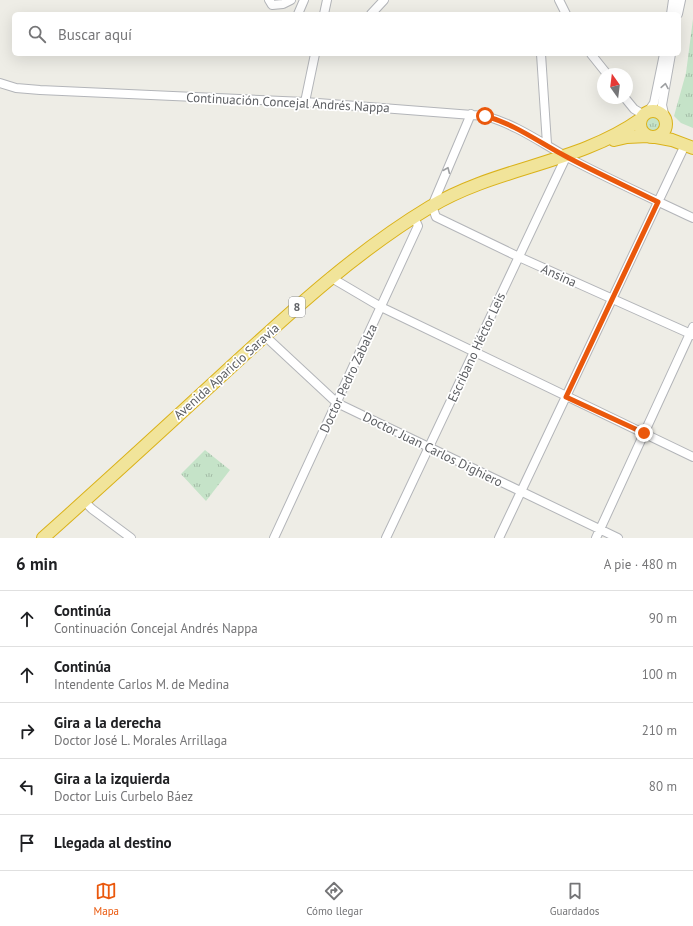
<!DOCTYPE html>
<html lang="es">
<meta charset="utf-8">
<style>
:root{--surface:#fff;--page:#f2f2f2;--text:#202124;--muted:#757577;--line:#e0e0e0;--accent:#ea580c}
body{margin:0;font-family:"PT Sans",sans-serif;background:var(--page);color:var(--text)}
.compass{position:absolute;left:597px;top:68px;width:36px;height:36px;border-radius:50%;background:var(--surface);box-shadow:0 4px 16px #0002;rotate:346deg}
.stop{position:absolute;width:12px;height:12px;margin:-9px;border:3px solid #ea580c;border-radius:50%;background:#fff}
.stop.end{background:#ea580c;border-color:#fff;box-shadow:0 1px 4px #0008}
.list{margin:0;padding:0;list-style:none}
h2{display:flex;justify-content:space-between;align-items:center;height:52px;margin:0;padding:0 16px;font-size:17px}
h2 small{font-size:13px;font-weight:400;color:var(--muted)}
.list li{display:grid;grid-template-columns:26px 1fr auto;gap:12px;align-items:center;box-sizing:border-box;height:56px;padding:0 16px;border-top:1px solid var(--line)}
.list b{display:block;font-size:15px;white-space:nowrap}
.list p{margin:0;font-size:13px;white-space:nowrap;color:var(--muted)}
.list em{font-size:13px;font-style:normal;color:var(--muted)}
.icon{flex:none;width:22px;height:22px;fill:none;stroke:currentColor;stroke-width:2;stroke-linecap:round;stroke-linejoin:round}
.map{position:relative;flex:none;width:693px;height:538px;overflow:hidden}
.search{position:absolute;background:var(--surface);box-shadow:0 4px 16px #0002;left:12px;right:12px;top:12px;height:44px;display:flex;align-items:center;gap:10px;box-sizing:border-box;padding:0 14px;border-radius:6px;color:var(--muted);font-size:15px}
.sheet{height:332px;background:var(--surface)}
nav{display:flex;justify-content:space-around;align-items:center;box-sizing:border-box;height:56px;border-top:1px solid var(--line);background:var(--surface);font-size:11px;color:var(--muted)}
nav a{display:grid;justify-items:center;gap:2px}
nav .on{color:var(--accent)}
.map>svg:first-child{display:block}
.park{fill:url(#park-tufts)}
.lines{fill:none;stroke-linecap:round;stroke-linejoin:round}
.minor-casing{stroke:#b3b5b9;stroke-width:10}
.highway-casing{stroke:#dab21a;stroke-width:14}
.minor{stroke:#fff;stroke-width:8}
.highway{stroke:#f1e49a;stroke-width:12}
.oneway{stroke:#9ea0a2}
.route{stroke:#ea580c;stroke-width:5}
.labels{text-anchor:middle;stroke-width:3.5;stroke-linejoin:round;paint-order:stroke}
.shield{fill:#fff;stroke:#8e9092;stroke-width:1}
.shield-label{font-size:12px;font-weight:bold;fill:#5e6064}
.street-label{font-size:13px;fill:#5e6064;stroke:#fff}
</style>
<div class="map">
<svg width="693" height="538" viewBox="0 0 693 538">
<defs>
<pattern id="park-tufts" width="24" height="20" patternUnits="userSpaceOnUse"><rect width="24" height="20" fill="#c5e3c8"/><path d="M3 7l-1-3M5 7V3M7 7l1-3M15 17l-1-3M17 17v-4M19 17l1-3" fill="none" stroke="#a3bba6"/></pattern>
</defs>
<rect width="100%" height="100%" fill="#eeede6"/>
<path class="park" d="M693 19V128L681 123 674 116 686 73Z
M645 124a8 8 0 1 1 16 0a8 8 0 1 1-16 0Z
M205 450 230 470 206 501 181 474Z"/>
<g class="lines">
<defs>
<path id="minor" d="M269 0 272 5 283 4 291 0
M559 0 566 14
M298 14 304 0
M324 14 327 0
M371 14 384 0
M671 14 673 0
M678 14 681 0
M541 54 547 144
M591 54 607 74
M0 83 16 88 40 90 305 102 485 116C515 124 540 142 567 157 608 179 651 198 693 218
M625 98 634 109 644 115
M305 102 315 54
M647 113 654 103 664 54
M471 114 432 206 436 217 519 257 693 335
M665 118 662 105 671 54
M330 277 381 307 693 457
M265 336 337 403 618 538
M84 501 92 509 131 538
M274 538 418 226 414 217
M386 538 566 157
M499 538 685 145
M596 538 693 327"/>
<path id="highway" d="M640 124a13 13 0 1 1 26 0a13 13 0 1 1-26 0Z
M656 137 672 140 693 148
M614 140 627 137 648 136
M43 538C107 481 170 423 233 365 295 308 357 251 430 207 496 167 578 164 641 119"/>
</defs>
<use href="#minor" class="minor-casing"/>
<use href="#highway" class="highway-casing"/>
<use href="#minor" class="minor"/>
<use href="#highway" class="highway"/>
</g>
<defs><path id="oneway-chevron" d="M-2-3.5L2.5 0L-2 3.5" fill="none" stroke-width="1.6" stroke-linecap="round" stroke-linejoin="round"/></defs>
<g class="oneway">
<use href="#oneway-chevron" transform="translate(665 86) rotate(-80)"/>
<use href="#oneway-chevron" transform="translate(447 170) rotate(-67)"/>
</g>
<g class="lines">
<path class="route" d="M485 116C515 124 540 143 567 157 597 173 628 187 658 202L566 397 644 433"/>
</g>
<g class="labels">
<rect class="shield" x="289" y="297" width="16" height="20" rx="3"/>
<g class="shield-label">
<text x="297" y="311">8</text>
</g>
<g class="street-label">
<text transform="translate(288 102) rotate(3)" y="5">Continuación Concejal Andrés Nappa</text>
<text transform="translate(559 275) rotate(24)" y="5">Ansina</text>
<text transform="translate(476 347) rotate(-65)" y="5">Escribano Héctor Leis</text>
<text transform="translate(226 371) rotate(-42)" y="5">Avenida Aparicio Saravia</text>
<text transform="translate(348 378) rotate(-65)" y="5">Doctor Pedro Zabalza</text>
<text transform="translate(433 449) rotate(26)" y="5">Doctor Juan Carlos Dighiero</text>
</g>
</g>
</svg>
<svg class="compass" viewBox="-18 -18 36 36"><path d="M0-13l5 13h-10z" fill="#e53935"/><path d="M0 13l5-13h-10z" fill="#757577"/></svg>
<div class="stop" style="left:485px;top:116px"></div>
<div class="stop end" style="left:644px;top:433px"></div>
<div class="search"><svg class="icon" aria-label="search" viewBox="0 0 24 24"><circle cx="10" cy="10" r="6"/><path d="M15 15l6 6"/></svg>Buscar aquí</div>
</div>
<section class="sheet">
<h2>6 min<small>A pie · 480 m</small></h2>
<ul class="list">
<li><svg class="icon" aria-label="ahead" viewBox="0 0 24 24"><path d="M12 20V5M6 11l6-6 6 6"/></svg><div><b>Continúa</b><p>Continuación Concejal Andrés Nappa</p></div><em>90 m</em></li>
<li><svg class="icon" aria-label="ahead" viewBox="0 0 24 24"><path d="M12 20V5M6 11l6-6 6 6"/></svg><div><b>Continúa</b><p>Intendente Carlos M. de Medina</p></div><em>100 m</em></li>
<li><svg class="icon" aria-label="right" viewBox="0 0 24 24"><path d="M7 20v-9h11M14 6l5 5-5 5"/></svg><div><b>Gira a la derecha</b><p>Doctor José L. Morales Arrillaga</p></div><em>210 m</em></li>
<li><svg class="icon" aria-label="left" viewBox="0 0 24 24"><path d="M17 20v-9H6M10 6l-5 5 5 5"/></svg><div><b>Gira a la izquierda</b><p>Doctor Luis Curbelo Báez</p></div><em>80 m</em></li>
<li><svg class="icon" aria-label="arrive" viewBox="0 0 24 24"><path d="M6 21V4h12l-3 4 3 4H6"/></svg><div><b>Llegada al destino</b></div></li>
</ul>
</section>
<nav>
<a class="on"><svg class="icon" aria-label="map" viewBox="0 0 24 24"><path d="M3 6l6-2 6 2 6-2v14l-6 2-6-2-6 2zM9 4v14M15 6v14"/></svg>Mapa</a>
<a><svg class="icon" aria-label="directions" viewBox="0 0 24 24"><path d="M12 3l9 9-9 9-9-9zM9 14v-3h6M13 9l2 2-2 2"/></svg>Cómo llegar</a>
<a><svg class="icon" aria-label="saved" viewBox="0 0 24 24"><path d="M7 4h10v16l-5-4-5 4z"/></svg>Guardados</a>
</nav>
